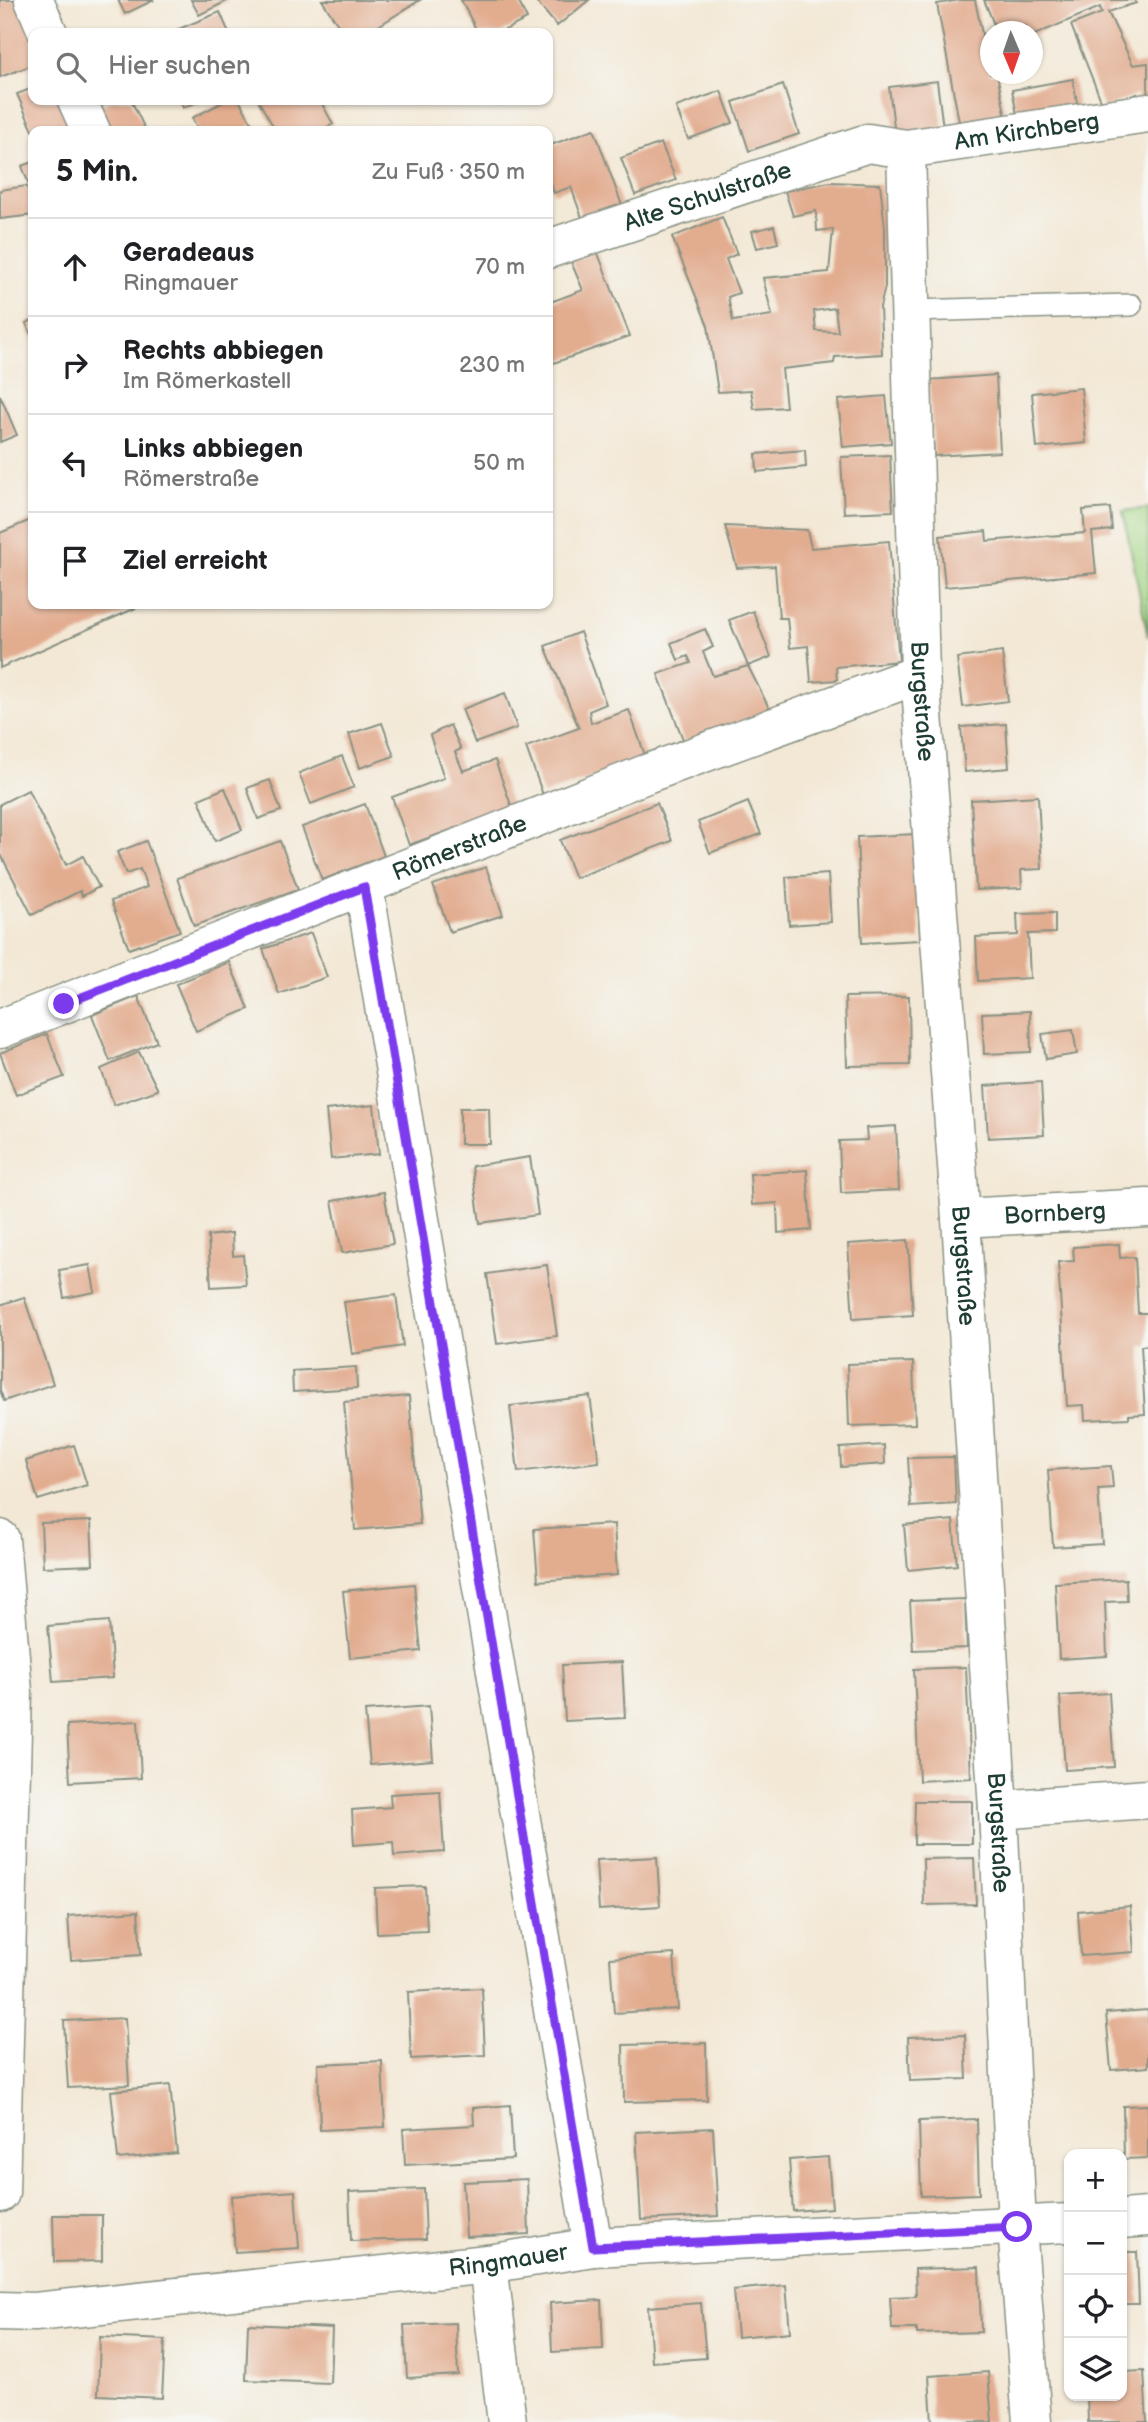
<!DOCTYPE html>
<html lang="de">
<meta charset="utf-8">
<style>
:root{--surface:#fff;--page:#f2f2f2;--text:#202124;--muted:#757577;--line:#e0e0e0}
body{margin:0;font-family:"Balsamiq Sans",sans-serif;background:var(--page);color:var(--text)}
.controls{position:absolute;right:21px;bottom:21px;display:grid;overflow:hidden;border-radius:14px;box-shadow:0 2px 5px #0004}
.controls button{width:63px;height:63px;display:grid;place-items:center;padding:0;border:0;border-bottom:2px solid var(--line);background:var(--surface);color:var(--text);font:35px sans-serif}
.compass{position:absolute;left:980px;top:21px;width:63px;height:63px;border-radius:50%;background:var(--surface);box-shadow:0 2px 5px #0004;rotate:178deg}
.stop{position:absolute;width:21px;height:21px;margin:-16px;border:5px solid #7c3aed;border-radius:50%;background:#fff}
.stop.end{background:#7c3aed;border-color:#fff;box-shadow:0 2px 7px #0008}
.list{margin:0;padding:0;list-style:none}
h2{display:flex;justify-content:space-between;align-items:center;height:91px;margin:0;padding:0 28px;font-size:30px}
h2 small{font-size:23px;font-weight:400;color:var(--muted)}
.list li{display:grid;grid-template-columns:46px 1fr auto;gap:21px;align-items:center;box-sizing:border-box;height:98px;padding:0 28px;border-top:2px solid var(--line)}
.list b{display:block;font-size:26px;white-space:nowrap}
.list p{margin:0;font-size:23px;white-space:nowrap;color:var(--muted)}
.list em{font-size:23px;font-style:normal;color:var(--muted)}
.icon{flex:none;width:38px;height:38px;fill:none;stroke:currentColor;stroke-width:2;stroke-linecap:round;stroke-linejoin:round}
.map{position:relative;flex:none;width:1148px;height:2422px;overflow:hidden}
.search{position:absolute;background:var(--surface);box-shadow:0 2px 5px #0004;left:28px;top:28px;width:525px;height:77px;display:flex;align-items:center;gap:18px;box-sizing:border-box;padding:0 24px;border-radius:14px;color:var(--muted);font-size:26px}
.panel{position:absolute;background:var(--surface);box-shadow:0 2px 5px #0004;left:28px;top:126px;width:525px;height:483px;border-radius:14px}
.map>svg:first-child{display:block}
.green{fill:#a3d483;stroke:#61885c;stroke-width:2}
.building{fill:#e2ac8f;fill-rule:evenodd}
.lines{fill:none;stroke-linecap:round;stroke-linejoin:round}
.lane-casing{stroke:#899284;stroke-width:24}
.street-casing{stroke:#899284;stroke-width:41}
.secondary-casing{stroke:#899284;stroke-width:41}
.lane{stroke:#fff;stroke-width:21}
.street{stroke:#fff;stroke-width:38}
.secondary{stroke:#fff;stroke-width:38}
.route{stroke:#7c3aed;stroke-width:9}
.labels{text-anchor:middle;stroke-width:5;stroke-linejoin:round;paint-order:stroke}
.street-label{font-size:24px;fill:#1f3d34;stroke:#f6f6f2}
</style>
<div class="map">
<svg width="1148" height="2422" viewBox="0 0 1148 2422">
<rect width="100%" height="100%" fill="#f6f6f2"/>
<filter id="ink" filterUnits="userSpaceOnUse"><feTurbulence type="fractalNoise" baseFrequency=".0143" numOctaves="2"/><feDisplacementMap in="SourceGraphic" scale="14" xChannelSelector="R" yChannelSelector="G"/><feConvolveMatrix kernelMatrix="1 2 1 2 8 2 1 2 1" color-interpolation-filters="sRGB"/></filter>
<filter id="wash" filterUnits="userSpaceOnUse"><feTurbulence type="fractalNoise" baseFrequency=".00686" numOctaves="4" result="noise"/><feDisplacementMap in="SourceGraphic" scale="28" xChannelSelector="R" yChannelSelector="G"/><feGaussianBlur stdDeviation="1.57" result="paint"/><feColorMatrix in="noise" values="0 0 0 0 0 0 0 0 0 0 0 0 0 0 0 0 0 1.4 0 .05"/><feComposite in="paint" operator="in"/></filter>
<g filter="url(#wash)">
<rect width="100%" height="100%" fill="#f3e8d5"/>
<path class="green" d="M1148 508V637L1123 511Z"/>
<g id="blocks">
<path class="building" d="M0 0H25L33 33V65L0 77Z
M118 0H154L125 14Z
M191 0H229L199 15Z
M322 0H420L367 33H343Z
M461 0H518L527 19 499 33H478Z
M535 0H589L557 26Z
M960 0H975L988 63H990V74H997L1006 118 960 127 937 4Z
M984 0H1135L1136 3 1108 12 1133 65 1148 63V101L1138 103 1137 94 1104 108 1071 25 1102 13 1100 7 1032 36V32H1028L1026 26 1013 32H997Z
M220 12 229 33H169Z
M1073 79 1079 114 1019 124 1012 90Z
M937 81 943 128 895 135 889 87Z
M783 85 799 134 749 151 733 102Z
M33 88V100H68L81 131H33L17 94Z
M721 91 733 123 688 139 676 107Z
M114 100H131L146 131H101L91 110Z
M180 100H202L183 108Z
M227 100H239L253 125 241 131H199L192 118Z
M258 100H320L333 124 320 131H276Z
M594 129 624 211 585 226 571 187 554 193 548 175V146Z
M661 143 676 180 635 195 621 158Z
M33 162V190H31L22 166Z
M830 182 880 184 885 228V287L880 307 882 354 835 357 834 363 782 369 786 407 754 409 751 390 718 392 708 326 672 237 722 217 737 254 726 259 739 293 728 297 733 321 772 315 763 278 829 272 833 229 817 231 816 211 793 216 785 191ZM835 308 838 332 816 331 814 311Z
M26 186 33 198V215L0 219V190Z
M774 226 778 243 757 248 752 231Z
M597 251 630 336 548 365V303L583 290 571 262Z
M33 320V339L26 323Z
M996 375 1000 452 934 456 929 380Z
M1081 388 1086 443 1037 448 1032 393Z
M0 395 17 435 0 442Z
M886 396 891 443 843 447 838 400Z
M805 450 806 467 757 472 756 454Z
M890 455 893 511 844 513 841 457Z
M1110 508 1112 530 1092 532 1096 573 945 587 940 536 986 531 987 541 1085 533 1083 510Z
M33 519V604H145L0 668V533Z
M725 526 807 530 811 548 889 541 899 661 836 667 837 680 811 682 808 646 790 648 787 618H779L775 566 737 568Z
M753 611 771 657 748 666 729 620Z
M705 629 713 647 703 652 713 676 748 666 770 710 684 742 658 674 691 663 688 656 678 660 671 643Z
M580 632 606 704 589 711 591 723 629 710 646 758 543 795 526 747 579 728 545 646Z
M1002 652 1008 701 963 707 957 658Z
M505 693 517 728 475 743 462 709Z
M382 723 394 756 360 768 349 734Z
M1006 724 1009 768 965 772 961 727Z
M450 725 461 749 455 752 463 771 495 760 512 808 409 845 392 797 444 778 430 735Z
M342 756 354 787 311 804 299 773Z
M270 780 281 811 258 819 247 788Z
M225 788 242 830 215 841 199 799Z
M28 790 66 865 83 856 99 887 82 896 80 891 32 915 0 853V804Z
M1038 796 1042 869 1021 870 1022 888 976 890 971 800Z
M748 802 761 834 710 853 698 822Z
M657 803 672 841 575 878 560 840Z
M365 804 384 856 322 880 302 827Z
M916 834 920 940 862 943 857 837Z
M146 841 180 931 129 949 111 901 147 887 140 869 126 874 117 852Z
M280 841 298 889 194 926 177 878Z
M486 867 503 915 450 932 433 885Z
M828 874 831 922 789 925 786 877Z
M1055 913V933L1028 934 1030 978 978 981 976 937 1018 935 1017 914Z
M311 933 327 977 279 994 263 949Z
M229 962 249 1009 196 1031 176 984Z
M138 996 157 1042 110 1061 92 1015Z
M909 996 910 1065 847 1066 845 997Z
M1030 1011 1031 1052 984 1054 982 1013Z
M1073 1030 1077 1054 1046 1059 1042 1034Z
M47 1034 64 1077 16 1095 0 1053Z
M139 1052 158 1090 114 1105 101 1069Z
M1041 1082 1044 1135 988 1138 985 1086Z
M374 1105 379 1154 331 1159 326 1110Z
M460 1108H489L490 1144H460Z
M896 1126 899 1190 841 1193 839 1141 867 1140 866 1128Z
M530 1157 538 1215 480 1223 472 1166Z
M807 1170 811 1230 778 1233 777 1203 752 1205 750 1174Z
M384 1192 393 1244 342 1253 332 1201Z
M232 1233 233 1256 243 1255 246 1285 211 1287 208 1236Z
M908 1240 913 1315 853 1319 848 1244Z
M1119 1244 1120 1258 1135 1257 1138 1313H1148V1345L1141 1346 1145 1414 1129 1415V1418L1085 1420 1084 1405 1067 1406 1058 1262 1074 1261 1073 1247Z
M90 1265 95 1292 64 1298 59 1270Z
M547 1265 557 1336 497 1344 487 1274Z
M396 1295 403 1346 352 1354 344 1302Z
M24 1297 53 1384 4 1401 0 1390V1305Z
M913 1362 915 1424 849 1426 847 1364Z
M356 1367 357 1388 293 1392 292 1371Z
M409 1396 420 1524 355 1530 344 1402Z
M590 1396 599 1462 518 1472 510 1406Z
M74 1445 87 1485 38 1500 26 1461Z
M884 1445 885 1464 841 1467 840 1448Z
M954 1457 956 1504 911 1507 908 1458Z
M1111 1466 1113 1488 1098 1489 1102 1544 1053 1547 1048 1470Z
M953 1520 957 1565 908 1570 904 1525Z
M91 1521 93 1565 43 1567 41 1523Z
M614 1524 617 1575 538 1581 534 1529Z
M1126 1579 1127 1601 1105 1602 1107 1656 1059 1659 1055 1583Z
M414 1584 421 1651 350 1658 343 1591Z
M965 1599 967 1648 913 1650 910 1601Z
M109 1621 113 1678 53 1682 48 1626Z
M622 1662 625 1718 565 1721 562 1665Z
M966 1667 971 1778 919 1781 914 1669Z
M1109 1693 1114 1767 1065 1770 1060 1696Z
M429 1706 433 1760 370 1765 365 1711Z
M138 1721 141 1778 70 1782 67 1725Z
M440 1791 444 1852 394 1856 393 1842 354 1845 352 1810 391 1807 390 1794Z
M915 1801H972V1844H914Z
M657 1857 660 1906 599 1910 596 1860Z
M974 1858 976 1904 924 1905 923 1859Z
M425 1886 427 1931 377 1933 375 1888Z
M1130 1906 1134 1952 1081 1956 1078 1911Z
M138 1911 141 1955 71 1960 68 1916Z
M674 1954 678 2009 614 2013 610 1958Z
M482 1988 485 2055 411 2059 408 1992Z
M1148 2010V2067L1111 2070 1106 2013Z
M125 2018 129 2085 68 2088 64 2021Z
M965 2035 967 2079 910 2081 908 2037Z
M706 2043 707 2100 624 2102 623 2045Z
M382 2061 385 2127 320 2130 318 2064Z
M170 2085 177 2153 118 2159 111 2091Z
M510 2105 513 2159 405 2165 403 2129 474 2125 473 2108Z
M1148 2105V2158L1124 2159 1123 2106Z
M977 2119 979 2194 921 2196 919 2121Z
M713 2128 718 2216 641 2220 636 2132Z
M828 2157 832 2208 793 2211 789 2160Z
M527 2179 529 2234 466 2237 463 2182Z
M424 2189 426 2239 351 2241 349 2192Z
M295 2191 299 2248 235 2252 231 2196Z
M53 2215H102V2261L54 2262Z
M1122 2252H1137L1139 2304H1122Z
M979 2267 981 2332 917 2334V2329H892L890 2297 916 2296 915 2269Z
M786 2285 790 2332 737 2337 733 2290Z
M601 2300 603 2349 552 2352 550 2303Z
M701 2303 706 2358 652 2362 648 2307Z
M456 2323 458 2375 407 2378 404 2325Z
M248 2324 332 2328 330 2383 246 2380Z
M100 2337 165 2340 162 2398 98 2395Z
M1144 2371 1147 2422H1088L1087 2396H1122V2372Z
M988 2372 992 2422H932L929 2376Z"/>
</g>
</g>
<g filter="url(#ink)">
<use href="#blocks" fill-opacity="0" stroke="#899284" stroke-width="2"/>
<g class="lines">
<defs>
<path id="lane" d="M911 311 1131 305"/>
<g id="street">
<path d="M34 0 48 33"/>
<path d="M77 100 91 131"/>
<path id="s1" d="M906 149 1148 113"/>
<path id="s2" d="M548 249 868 143 906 149 920 674 961 1218 998 1810 1017 2227 1032 2422"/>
<path d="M364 887 593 2247"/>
<path id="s3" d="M0 1029 646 774 920 674"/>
<path id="s4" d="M961 1218 1148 1208"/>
<path d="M998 1810 1148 1799"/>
<path d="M1122 2219 1148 2217"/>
<path d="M488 2264 507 2422"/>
<path id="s5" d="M0 2311 35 2312 488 2264 593 2247 1069 2223"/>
</g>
<path id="secondary" d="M0 1539 13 1692 0 2193"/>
</defs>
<use href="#lane" class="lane-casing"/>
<use href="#street" class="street-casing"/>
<use href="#secondary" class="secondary-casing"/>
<use href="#lane" class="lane"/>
<use href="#street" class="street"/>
<use href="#secondary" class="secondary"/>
</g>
</g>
<g class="lines" filter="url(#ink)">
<path class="route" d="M64 1004 364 887 593 2247 1017 2227"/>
</g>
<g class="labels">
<g class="street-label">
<text dy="8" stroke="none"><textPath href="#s1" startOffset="122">Am Kirchberg</textPath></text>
<text dy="8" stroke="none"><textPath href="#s2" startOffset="168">Alte Schulstraße</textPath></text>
<text dy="8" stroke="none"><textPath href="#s2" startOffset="928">Burgstraße</textPath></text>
<text dy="8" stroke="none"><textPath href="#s3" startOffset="494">Römerstraße</textPath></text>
<text dy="8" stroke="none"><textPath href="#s4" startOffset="94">Bornberg</textPath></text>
<text dy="8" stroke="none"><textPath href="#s2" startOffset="1494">Burgstraße</textPath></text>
<text dy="8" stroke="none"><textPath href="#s2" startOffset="2062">Burgstraße</textPath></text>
<text dy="8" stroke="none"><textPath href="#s5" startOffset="511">Ringmauer</textPath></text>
</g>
</g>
</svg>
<div class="controls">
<button>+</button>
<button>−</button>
<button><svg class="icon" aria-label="locate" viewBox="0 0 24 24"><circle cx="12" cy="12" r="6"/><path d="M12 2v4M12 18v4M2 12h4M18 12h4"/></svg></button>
<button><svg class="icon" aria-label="layers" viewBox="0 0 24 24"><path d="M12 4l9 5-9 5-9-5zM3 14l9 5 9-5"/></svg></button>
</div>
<svg class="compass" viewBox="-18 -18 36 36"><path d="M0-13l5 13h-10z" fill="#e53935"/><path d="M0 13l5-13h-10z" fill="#757577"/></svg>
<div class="stop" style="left:1017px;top:2227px"></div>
<div class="stop end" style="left:64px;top:1004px"></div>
<div class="search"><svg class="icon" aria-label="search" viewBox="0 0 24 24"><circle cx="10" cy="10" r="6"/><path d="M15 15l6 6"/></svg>Hier suchen</div>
<section class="panel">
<h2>5 Min.<small>Zu Fuß · 350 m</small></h2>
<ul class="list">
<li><svg class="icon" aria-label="ahead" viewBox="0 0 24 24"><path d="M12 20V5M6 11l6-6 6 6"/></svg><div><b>Geradeaus</b><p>Ringmauer</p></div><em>70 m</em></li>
<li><svg class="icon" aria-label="right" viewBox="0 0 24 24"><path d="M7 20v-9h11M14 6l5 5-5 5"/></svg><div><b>Rechts abbiegen</b><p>Im Römerkastell</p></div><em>230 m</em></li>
<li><svg class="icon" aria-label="left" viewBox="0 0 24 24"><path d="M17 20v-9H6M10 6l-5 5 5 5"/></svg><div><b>Links abbiegen</b><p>Römerstraße</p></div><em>50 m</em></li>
<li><svg class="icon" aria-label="arrive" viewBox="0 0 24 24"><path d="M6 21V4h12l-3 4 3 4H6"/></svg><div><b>Ziel erreicht</b></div></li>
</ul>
</section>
</div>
